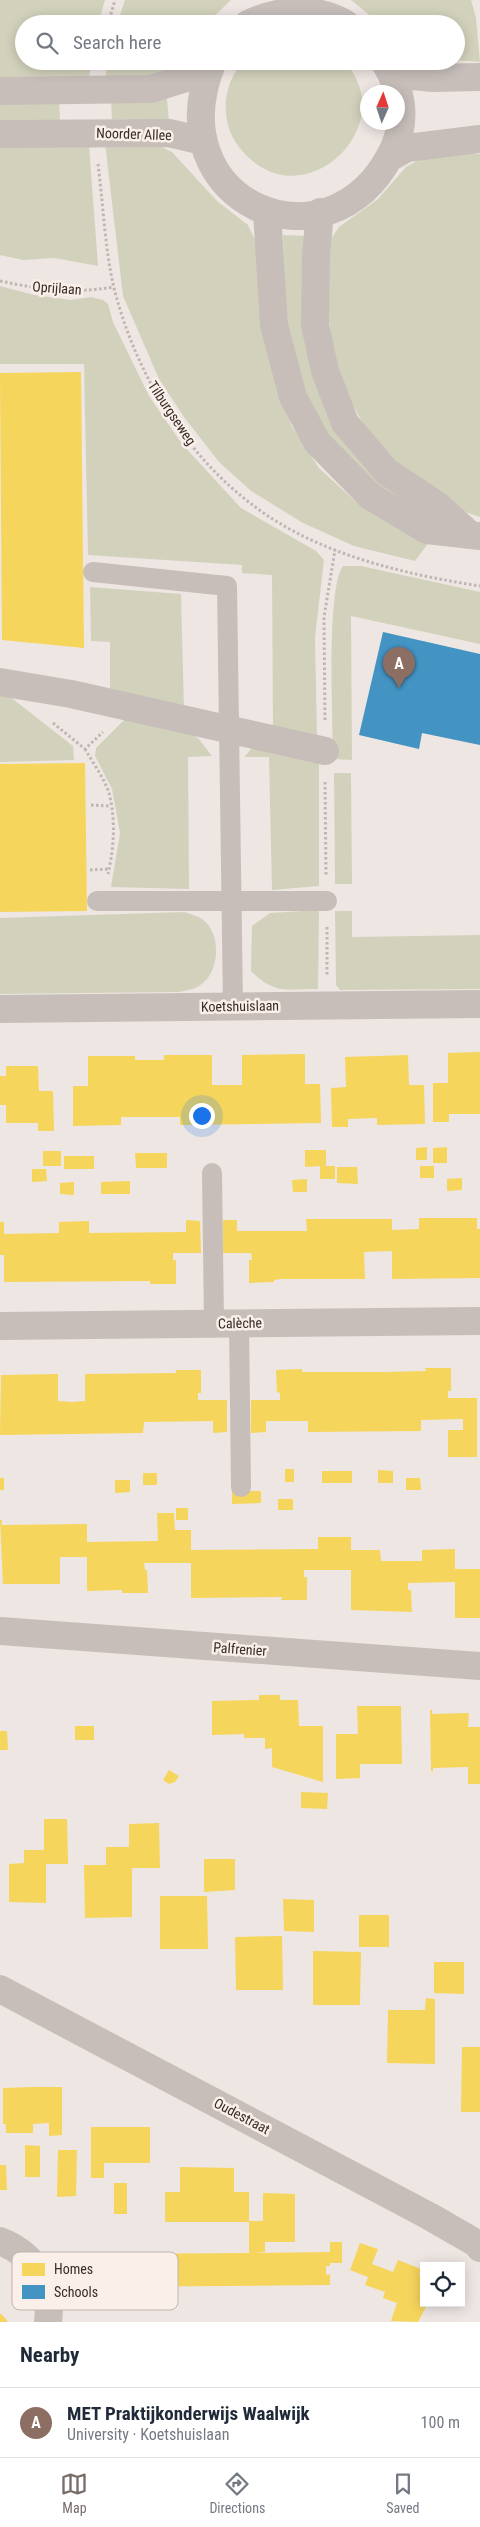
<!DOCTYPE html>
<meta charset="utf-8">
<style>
:root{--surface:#fff;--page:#f2f2f3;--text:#1f2937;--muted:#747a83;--line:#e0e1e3;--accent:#786c69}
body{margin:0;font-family:"Roboto Condensed",sans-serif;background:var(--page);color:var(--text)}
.controls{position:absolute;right:15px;bottom:15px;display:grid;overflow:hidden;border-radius:0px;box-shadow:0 2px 12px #0003}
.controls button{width:45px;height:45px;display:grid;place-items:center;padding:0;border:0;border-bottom:1px solid var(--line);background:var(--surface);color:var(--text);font:25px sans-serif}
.compass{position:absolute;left:360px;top:85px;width:45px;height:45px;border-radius:50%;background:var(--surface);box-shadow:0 2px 12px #0003;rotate:3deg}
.you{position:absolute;left:201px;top:1115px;width:18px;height:18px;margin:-12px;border:4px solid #fff;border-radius:50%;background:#1a73e8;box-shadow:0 0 0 8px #1a73e833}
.badge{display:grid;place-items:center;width:32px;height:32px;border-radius:50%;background:var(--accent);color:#fff;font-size:16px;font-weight:700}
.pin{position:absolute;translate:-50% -41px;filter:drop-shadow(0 1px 2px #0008)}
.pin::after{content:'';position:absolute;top:26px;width:18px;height:15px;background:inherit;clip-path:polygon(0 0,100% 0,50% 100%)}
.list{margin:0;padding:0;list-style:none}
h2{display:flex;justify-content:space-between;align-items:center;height:65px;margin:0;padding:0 20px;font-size:21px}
h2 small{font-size:16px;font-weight:400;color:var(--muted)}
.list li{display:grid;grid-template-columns:32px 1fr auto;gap:15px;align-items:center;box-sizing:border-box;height:70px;padding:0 20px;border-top:1px solid var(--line)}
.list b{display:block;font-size:19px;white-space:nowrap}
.list p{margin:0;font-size:16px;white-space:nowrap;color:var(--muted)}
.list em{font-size:16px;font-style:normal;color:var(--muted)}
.icon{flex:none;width:28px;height:28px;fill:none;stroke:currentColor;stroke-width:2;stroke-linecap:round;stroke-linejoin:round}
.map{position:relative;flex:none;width:480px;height:2322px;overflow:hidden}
.search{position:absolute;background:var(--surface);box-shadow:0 2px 12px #0003;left:15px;right:15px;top:15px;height:55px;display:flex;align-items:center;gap:12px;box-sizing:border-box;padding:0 18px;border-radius:28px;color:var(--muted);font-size:19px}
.sheet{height:135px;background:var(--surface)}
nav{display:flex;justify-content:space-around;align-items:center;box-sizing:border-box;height:70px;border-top:1px solid var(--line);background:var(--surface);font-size:14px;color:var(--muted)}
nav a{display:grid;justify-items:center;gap:2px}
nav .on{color:var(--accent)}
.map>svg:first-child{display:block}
.grass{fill:#d2d2bc}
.homes{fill:#f6d55c}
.schools{fill:#4393c3}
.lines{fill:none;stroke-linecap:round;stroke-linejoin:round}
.path{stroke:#bfb6b3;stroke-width:3;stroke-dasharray:2.5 2.5;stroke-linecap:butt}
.service{stroke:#c7beba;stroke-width:20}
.minor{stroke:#c7beba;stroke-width:28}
.tertiary{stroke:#c7beba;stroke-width:28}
.labels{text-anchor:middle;stroke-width:5;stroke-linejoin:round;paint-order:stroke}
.street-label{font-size:14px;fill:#382b28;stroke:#faf0e9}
.key{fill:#faf0e9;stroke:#c0b5af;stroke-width:1}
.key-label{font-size:14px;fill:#382b28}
</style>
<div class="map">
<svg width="480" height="2322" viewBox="0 0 480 2322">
<rect width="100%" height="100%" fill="#eee6e2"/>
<path class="grass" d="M0 0H105L98 24H24V61H91L89 81 0 82Z
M125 0H231L206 24H117Z
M351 0H471L476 18 480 62 456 60V24H380Z
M108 61H176C158 82 131 78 105 79Z
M244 61H344C402 123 309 216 248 157 238 147 230 136 227 121 223 99 228 78 244 61Z
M59 99 60 122 0 123V100Z
M111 99H167L169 121 112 119Z
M152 142 172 152 217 201 248 225 262 255 278 389 291 425 319 468 355 501 404 532 430 541 415 561 354 546 303 523 251 491 219 462 184 417 159 379 123 296 105 143Z
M0 144H89L98 266 54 258 23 260 0 255Z
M430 154H480V517L454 508 420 487 372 440 350 400 335 361 329 321 328 243 339 227 378 199 406 167Z
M283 235 306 236 316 368 433 516 430 521 367 481 328 440 299 387 287 333Z
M0 286 34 295 71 300 91 297 103 300 108 304 113 322 149 396 182 444 241 508 316 551 324 560 315 637 317 737 273 729 272 575 242 573V565L88 555 84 364H0Z
M343 566H361L480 592V644L351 616 352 760 333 759C333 724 326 588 343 566Z
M90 587 181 594 184 710 110 692V642L91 641Z
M0 694 9 696 73 746 74 760 0 762Z
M125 719 190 733 198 738 212 756 188 757 189 889 111 887 120 833 112 789 95 756 96 748Z
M254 746 319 759V886L272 890 269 757H244Z
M334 773H351L352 884H335Z
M319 910 318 989C288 989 274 995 251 971L252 926 270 913Z
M335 911H352V937L480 935V989L340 990 336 985Z
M184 912C190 914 198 916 202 919 221 932 220 968 204 982 197 989 189 990 179 992L0 994V918Z"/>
<path class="homes" d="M81 372 84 648 2 640 0 373Z
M85 763 87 911 0 912V764Z
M480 1052V1114H449V1122H433V1083H448V1053Z
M305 1054V1084H320L321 1123 180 1125V1117H121V1125L73 1126V1086H88V1056H135V1060H164V1055H212V1085H242V1055Z
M408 1055 409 1085H424L425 1124 377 1125V1118L348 1119V1127H332L331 1088 346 1087 345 1057Z
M6 1066H38L39 1091H53L54 1131H38V1123H6V1105H0V1076H6Z
M427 1147V1160H416V1148Z
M447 1147V1163H433V1148Z
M305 1150H326V1166H335V1179H320V1166L305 1167Z
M43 1151H61V1166H43Z
M135 1153H167V1168H136Z
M64 1156H94V1169H64Z
M420 1166H434V1178H420Z
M337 1167H357L358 1184 337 1183Z
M32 1169H46L47 1181 32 1182Z
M462 1178V1190L447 1191V1179Z
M307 1179V1192H293L292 1180Z
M130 1181V1194H101V1182Z
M74 1182V1195L60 1194V1183Z
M419 1218H477V1229H480V1278L392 1279V1251L364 1252 365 1279H281L274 1280V1282L249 1283V1260H252L251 1253H223V1220H237V1231H307L306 1219H392V1230L419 1229Z
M186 1220 200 1221 201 1253H173V1260H176V1284H150V1281L4 1282V1255H0V1222H4V1234L59 1233V1222L89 1221V1233L186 1232Z
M425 1368H451V1391H448V1398H477V1457H448V1430H463V1419L421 1420V1431L308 1432V1421H266V1432L251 1433V1400H280V1393L277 1392 276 1370 302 1369V1372H384L426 1371Z
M176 1370H201V1393H198V1400H227V1432L213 1433V1421L144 1422 143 1433 0 1435 1 1375 58 1374V1401L72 1402 85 1401V1374L176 1373Z
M285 1469H294V1482H285Z
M378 1470 393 1471V1483H378Z
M322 1471H352V1483H322Z
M143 1473H157V1485H143Z
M0 1478H4V1490H0Z
M406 1478H420L421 1490H406Z
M115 1480H130V1492L115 1493Z
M232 1491H261V1503L232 1504Z
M278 1499H293V1510H278Z
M176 1508H188V1520H176Z
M157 1513H174L175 1530H191V1550L318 1549V1537H351V1550H380L381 1561H422V1550L455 1549V1569H480V1618H455V1582L408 1583V1590H411L412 1612 351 1610V1570H304V1577H307V1600H281L282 1597 191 1598V1563H144L145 1570H147L148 1593H122V1590L87 1591V1557H60V1584H3L0 1520H2V1525L87 1524V1542L158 1541Z
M259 1695H280V1700H298L299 1726H323V1782L272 1767V1748L265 1749V1738H244V1734L212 1735V1701L259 1700Z
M357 1706H401L402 1764H360V1778L336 1779V1734H358Z
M430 1710H432V1714L469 1713 468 1727H480V1784H468V1767L433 1768V1771H431Z
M75 1726H94V1740H75Z
M0 1731H7L8 1750H0Z
M169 1770 179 1776 175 1782 169 1784 163 1780Z
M301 1792 328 1793 327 1809 301 1808Z
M44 1819H67L68 1864H46V1903L9 1902V1864L24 1863V1850H44Z
M159 1823 160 1868H132V1917L85 1918 84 1865H106V1847H129V1824Z
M204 1859H235V1890L204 1892Z
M160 1896H207L208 1949H160Z
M283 1899 314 1900V1932L284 1931Z
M359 1915H389V1947H359Z
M282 1936 283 1990H236L235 1937Z
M313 1951 361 1952 360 2005H313Z
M434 1962H464V1994L434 1993Z
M426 1998 435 1999V2064L387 2063 388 2010H425Z
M462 2047H480V2112H461Z
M32 2087H62V2135L49 2136V2123L33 2124V2133H6V2124H3V2088Z
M91 2127H150V2163H104V2178H91Z
M25 2145 40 2146V2177H25Z
M58 2150H77L76 2196 57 2197Z
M0 2165H6L7 2190H0Z
M180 2167 234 2168V2192H249V2221H263V2193L295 2194V2242H265V2252L253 2253 330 2252V2242H342V2263H330V2266H326V2275L330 2274V2285L94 2287V2277H98L97 2268H94L93 2254 249 2253V2222H165V2192H180Z
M114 2183H127V2214H114Z
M360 2243 378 2249 372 2264 393 2272 398 2260 421 2269 419 2274 424 2276V2303H428L418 2322 391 2321 397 2303 383 2298 385 2292 365 2285 368 2277 350 2270Z
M0 2313 7 2320V2322H0Z"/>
<path class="schools" d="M383 632 480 654V745L422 733 419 749 359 735Z"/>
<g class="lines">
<path class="path" d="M108 24 115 0
M98 164C103 202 105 251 114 288 135 372 184 454 254 506 317 554 403 574 480 586
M0 281C44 290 69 294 114 287
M325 720 324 617 335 550
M53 723 85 749 103 732
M85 749C93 763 104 778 109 793 116 820 114 848 108 874
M325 782 326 875
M91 805 110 806
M90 870 109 869
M327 927V975"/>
<path class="service" d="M93 572 227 586 233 1006
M97 901H327
M212 1173 214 1323
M239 1323 241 1487"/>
<path class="minor" d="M0 682 71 694 325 751
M0 1009 480 1004
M0 1326 480 1321
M0 1631 480 1666
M0 1989 429 2216 476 2243 480 2248
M0 2241C35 2255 53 2285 48 2322"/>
<path class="tertiary" d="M248 24C280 9 315 6 346 24
M213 61C154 202 327 277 391 154 408 122 403 91 384 61
M392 74 433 78 480 77
M0 91 151 89 209 71
M0 134 169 133 203 141
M389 158 407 148 480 139
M267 212 274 325 293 397 317 442 370 496 427 530 480 536
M320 212 316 255 315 325 325 371 345 423 387 472 437 505 468 533"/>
</g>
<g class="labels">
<g class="street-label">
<text transform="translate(134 134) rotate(2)" y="5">Noorder Allee</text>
<text transform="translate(57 288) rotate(4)" y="5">Oprijlaan</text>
<text transform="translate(172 413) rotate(56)" y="5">Tilburgseweg</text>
<text transform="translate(240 1006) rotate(-1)" y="5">Koetshuislaan</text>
<text transform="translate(240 1323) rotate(-1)" y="5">Calèche</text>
<text transform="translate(240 1649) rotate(4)" y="5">Palfrenier</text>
<text transform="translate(242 2116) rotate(28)" y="5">Oudestraat</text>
</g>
</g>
<rect x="12" y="2252" width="166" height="58" rx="8" class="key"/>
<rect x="22" y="2263" width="23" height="13" fill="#f6d55c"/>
<rect x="22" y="2285" width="23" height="14" fill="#4393c3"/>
<g class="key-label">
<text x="54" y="2274">Homes</text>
<text x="54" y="2297">Schools</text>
</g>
</svg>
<div class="controls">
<button><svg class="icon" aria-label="locate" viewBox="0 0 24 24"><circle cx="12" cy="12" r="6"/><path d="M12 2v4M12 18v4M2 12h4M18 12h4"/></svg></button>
</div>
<svg class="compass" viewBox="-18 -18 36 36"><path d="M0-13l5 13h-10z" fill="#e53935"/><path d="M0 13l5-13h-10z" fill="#747a83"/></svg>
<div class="you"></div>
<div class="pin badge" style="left:399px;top:688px;background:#8d6e63">A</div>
<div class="search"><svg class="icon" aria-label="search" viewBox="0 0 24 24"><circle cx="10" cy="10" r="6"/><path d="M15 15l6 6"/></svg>Search here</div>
</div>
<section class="sheet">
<h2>Nearby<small></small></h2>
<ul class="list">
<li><span class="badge" style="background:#8d6e63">A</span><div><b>MET Praktijkonderwijs Waalwijk</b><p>University · Koetshuislaan</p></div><em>100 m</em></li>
</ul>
</section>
<nav>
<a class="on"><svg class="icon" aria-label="map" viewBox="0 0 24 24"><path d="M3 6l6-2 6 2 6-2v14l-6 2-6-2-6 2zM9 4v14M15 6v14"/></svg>Map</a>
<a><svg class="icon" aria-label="directions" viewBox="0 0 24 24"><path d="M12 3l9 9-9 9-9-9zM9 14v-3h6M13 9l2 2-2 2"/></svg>Directions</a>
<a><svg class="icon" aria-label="saved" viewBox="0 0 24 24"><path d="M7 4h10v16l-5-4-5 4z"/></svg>Saved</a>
</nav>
